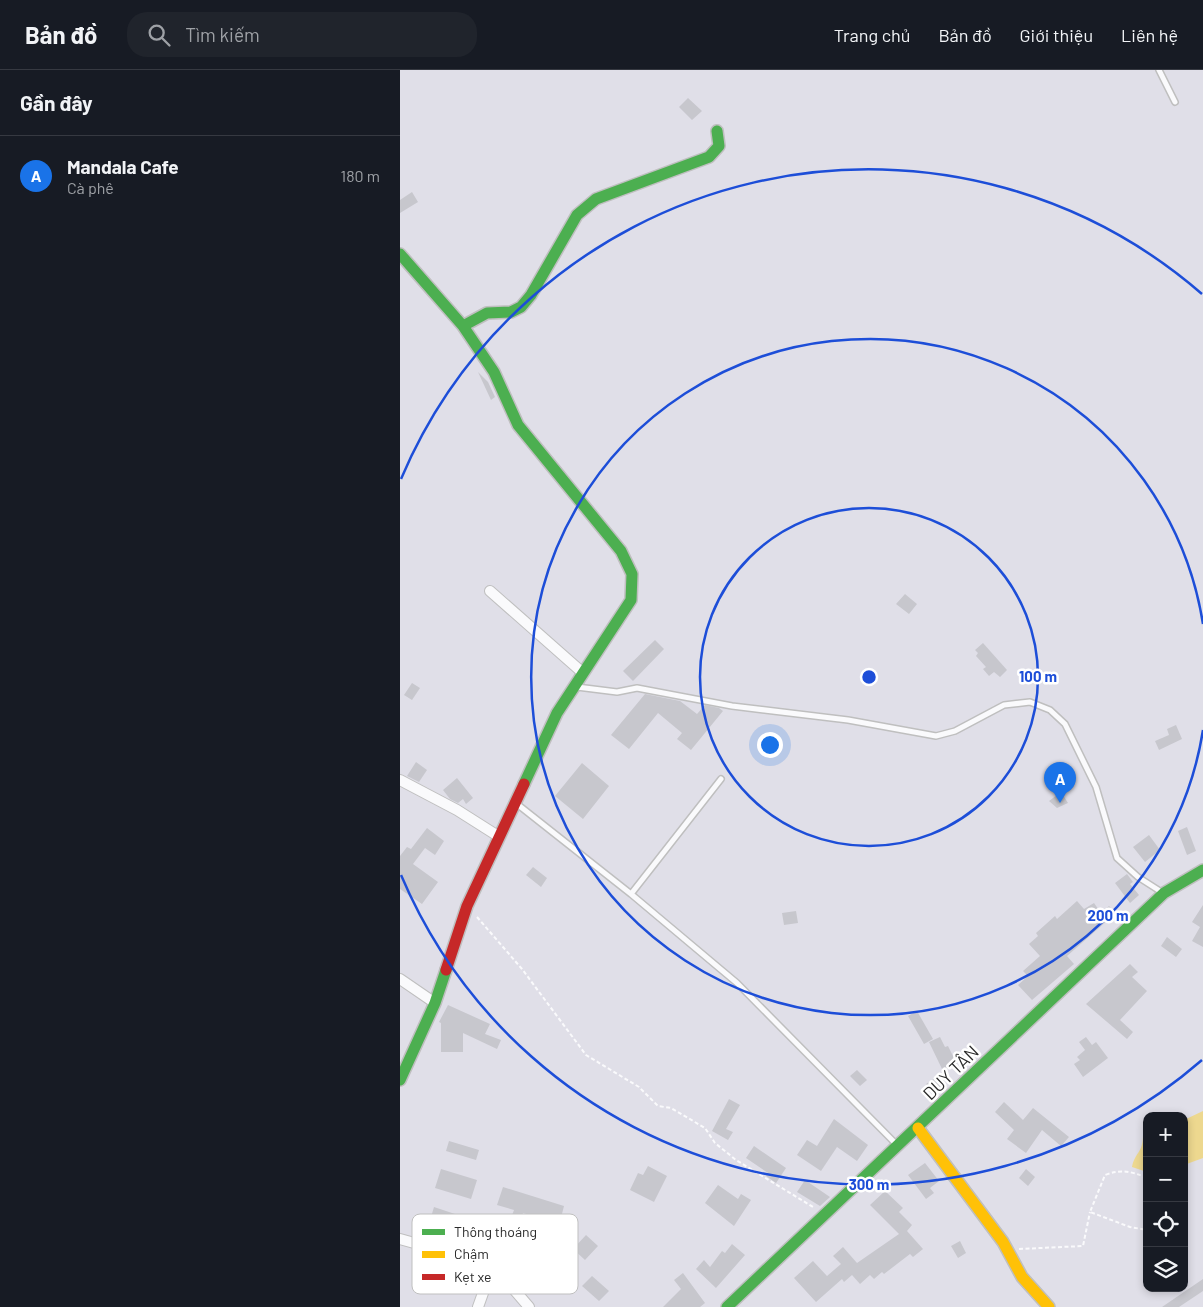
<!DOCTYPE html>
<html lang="vi">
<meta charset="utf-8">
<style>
:root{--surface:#171b24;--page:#20242c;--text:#f1f3f6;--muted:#9ea1a6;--line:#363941;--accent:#1a73e8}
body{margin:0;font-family:Barlow,sans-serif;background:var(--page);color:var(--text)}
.controls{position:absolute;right:15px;bottom:15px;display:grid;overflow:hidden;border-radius:10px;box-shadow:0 2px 8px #0003}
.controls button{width:45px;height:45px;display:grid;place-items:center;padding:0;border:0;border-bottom:1px solid var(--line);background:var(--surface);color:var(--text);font:25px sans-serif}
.you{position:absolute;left:369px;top:674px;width:18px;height:18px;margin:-12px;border:4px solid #fff;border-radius:50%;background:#1a73e8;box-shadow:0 0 0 8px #1a73e833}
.badge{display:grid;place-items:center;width:32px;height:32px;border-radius:50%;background:var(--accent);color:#fff;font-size:16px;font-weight:700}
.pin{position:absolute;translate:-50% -41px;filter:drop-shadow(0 1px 2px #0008)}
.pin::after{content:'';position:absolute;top:26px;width:18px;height:15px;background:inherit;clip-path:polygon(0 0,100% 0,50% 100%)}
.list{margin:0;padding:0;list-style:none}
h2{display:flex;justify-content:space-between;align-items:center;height:65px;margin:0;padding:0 20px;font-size:21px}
h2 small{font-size:16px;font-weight:400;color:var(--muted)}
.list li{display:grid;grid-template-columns:32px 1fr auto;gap:15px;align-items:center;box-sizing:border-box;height:80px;padding:0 20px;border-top:1px solid var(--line)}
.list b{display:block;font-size:19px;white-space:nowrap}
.list p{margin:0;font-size:16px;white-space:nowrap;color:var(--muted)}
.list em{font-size:16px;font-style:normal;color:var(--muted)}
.icon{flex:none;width:28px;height:28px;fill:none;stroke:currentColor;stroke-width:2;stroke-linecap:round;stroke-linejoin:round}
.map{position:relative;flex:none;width:803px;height:1237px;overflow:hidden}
header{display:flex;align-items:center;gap:30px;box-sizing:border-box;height:70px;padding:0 25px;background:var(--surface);border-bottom:1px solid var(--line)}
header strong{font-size:24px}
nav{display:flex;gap:28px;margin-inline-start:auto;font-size:18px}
.search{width:350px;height:45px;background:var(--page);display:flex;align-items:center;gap:12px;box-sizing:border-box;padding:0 18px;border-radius:20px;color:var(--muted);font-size:19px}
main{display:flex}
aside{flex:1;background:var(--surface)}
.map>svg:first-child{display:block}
.water{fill:#edd88f}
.building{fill:#c7c7cd}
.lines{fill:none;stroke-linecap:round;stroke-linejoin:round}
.lane-casing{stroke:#bfbfbf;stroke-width:8}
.street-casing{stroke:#bfbfbf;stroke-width:12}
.fast-casing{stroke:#bfbfbf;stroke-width:14}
.slow-casing{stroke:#bfbfbf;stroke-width:14}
.jam-casing{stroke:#bfbfbf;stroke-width:14}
.path{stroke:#fafafc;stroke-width:2;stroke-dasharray:4 2.5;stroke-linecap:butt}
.lane{stroke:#fafafc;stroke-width:5}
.street{stroke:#fafafc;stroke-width:10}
.fast{stroke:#4caf50;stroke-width:11}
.slow{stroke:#ffc107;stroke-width:11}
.jam{stroke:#c62828;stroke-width:11}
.ring{fill:none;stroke:#1d4ed8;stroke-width:2.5}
.labels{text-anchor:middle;stroke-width:5;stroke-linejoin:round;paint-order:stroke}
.street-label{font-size:18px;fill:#2a2a2a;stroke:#fff}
.key{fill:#fff;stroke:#bfbfbf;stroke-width:1}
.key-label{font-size:14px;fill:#2a2a2a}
.centre{fill:#1d4ed8;stroke:#fff;stroke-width:2.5}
.ring-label{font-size:15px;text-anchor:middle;font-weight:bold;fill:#1d4ed8;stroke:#fff;stroke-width:5;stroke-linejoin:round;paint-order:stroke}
</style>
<header>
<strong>Bản đồ</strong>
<div class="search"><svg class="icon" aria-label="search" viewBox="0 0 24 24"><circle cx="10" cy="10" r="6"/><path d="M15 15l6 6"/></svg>Tìm kiếm</div>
<nav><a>Trang chủ</a><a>Bản đồ</a><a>Giới thiệu</a><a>Liên hệ</a></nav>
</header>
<main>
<aside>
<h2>Gần đây<small></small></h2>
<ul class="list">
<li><span class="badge">A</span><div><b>Mandala Cafe</b><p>Cà phê</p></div><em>180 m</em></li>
</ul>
</aside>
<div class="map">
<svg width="803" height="1237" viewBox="0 0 803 1237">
<rect width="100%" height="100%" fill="#e0dfe8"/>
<path class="water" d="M803 1041V1088L784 1095V1050Z
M747 1064V1102L732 1097C735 1082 743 1083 743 1065Z"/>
<path class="building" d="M288 28 302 41 292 50 279 37Z
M12 122 18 132 0 143V130Z
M78 302 88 312 95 327 91 330Z
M505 524 517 534 509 544 496 534Z
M255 570 264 579 233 611 223 601Z
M583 573 607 600 600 607 594 602 589 606 583 599 586 597 576 586 578 583 575 580Z
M12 613 20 618 12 630 4 625Z
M245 624 280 631 297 644 305 635 319 638 323 641 291 680 277 669 282 663 258 643 229 679 211 665Z
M776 655 782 669 759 680 755 671 769 665 767 659Z
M16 692 27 700 19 712 7 706Z
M182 693 209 716 183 749 155 726Z
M57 708 73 728 66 734 63 729 58 733 50 729 43 720Z
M661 722 668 733 657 738 649 731Z
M787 757 796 781 787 785 778 761Z
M27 758 44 771 35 785 25 778 13 794 38 812 22 834 0 819V786L7 777 11 779Z
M749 765 760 780 745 792 733 777Z
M133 797 147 808 141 817 126 805Z
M727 804 733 812 730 814 739 825 730 833 715 813Z
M677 831 684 839 694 833 701 843 709 836 716 843 667 886 674 894 632 930 618 915 628 906 623 901 640 886 629 874 638 866 636 863 655 846 657 849Z
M803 835V877L792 871 800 857 792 852Z
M396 841 398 853 384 855 382 843Z
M767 867 782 879 776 887 761 876Z
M730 894 738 902 732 907 747 921 720 950 733 962 727 969 686 934Z
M48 935 90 954 85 964 101 970 97 979 63 963V982H41V953L39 952Z
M517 941 533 969 524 974 508 946Z
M540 967 545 977 548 976 557 994 543 1001 529 972Z
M686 967 692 975 696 972 708 988 683 1007 674 994 680 990 677 987 685 980 679 972Z
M457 1000 467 1010 460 1016 450 1006Z
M540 1005 547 1016 535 1027 526 1014Z
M329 1029 340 1035 326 1059 333 1062 328 1070 312 1061Z
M604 1032 623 1050 633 1038 669 1067 661 1076 642 1060 626 1083 607 1069 614 1060 595 1042Z
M434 1049 468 1075 457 1091 437 1077 421 1101 397 1085 407 1070 417 1076Z
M49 1071 79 1080 76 1090 46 1081Z
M354 1076 386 1098 376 1113 366 1106 368 1103 346 1088Z
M525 1093 539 1111 530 1118 534 1123 526 1129 508 1105Z
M248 1096 267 1106 254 1132 230 1120 238 1103 243 1105Z
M41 1099 77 1110 71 1129 35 1118Z
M626 1099 635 1107 628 1116 619 1108Z
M405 1110 430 1127 420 1136 397 1122Z
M318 1115 338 1129 341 1124 351 1130 334 1156 305 1133Z
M103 1117 164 1136 152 1183 140 1179 146 1159 143 1158 146 1150 123 1143 120 1151 111 1148 114 1140 97 1135Z
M485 1121 503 1138 499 1142 512 1155 507 1161 523 1179 513 1187 510 1184 484 1204 482 1202 474 1209 470 1205 460 1214 452 1205 444 1212 442 1209 416 1232 394 1208 413 1191 427 1206 441 1194 433 1186 443 1177 457 1193 499 1164 470 1135Z
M34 1137 61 1146 52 1172 26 1164Z
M186 1165 198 1176 185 1190 173 1179Z
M560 1171 566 1183 558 1188 551 1176Z
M332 1174 345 1185 316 1218 296 1199 304 1190 310 1197 322 1181 325 1183Z
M283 1203 305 1233 300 1237H263L281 1219 274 1210Z
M192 1206 209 1221 199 1231 182 1216Z
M803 1209V1221L779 1237H762Z"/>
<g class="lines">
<defs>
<path id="lane" d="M759 0 775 32
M177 617 217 622 237 618 332 636 448 650 536 666 555 661 604 635 630 632 650 640 665 654 696 717 717 788 738 807 763 823
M117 734 231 824 337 913 497 1075
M231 824 321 709"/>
<path id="street" d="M90 521 183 603
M0 710 57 740 98 766
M0 909 35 933
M0 1169 93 1195 129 1237
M78 1237 93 1195"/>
<path id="fast" d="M0 184 63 256 94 302 118 355 221 481 232 504 231 530 157 643 124 714
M63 256 87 243 111 242 121 237 131 225 177 145 196 129 309 87 319 76 317 61
M0 1010 35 933 46 900
M327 1237 764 823 803 800"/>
<path id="slow" d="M518 1058 603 1172 622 1207 649 1237"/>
<path id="jam" d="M46 900 67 836 124 714"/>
</defs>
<use href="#lane" class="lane-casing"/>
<use href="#street" class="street-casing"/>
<use href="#fast" class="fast-casing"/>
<use href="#slow" class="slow-casing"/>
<use href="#jam" class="jam-casing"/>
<path class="path" d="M77 847 122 899 186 985 239 1017 258 1036 271 1038 305 1058 315 1073 336 1090 413 1137
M747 1108C731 1101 721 1099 705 1105L690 1142 730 1157 747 1160
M619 1179 683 1176 690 1142"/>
<use href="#lane" class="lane"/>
<use href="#street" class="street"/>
<use href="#fast" class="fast"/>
<use href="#slow" class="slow"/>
<use href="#jam" class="jam"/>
</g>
<g class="ring">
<circle cx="469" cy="607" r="169"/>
<path d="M803 660A338 338 0 1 1 803 554"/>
<path d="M802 990A508 508 0 0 1 1 805M1 409A508 508 0 0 1 802 224"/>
</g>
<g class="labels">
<g class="street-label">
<text transform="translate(551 1003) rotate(-44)" y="6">DUY TÂN</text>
</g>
</g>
<rect x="12" y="1144" width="166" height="80" rx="8" class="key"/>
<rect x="22" y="1159" width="23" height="6" fill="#4caf50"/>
<rect x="22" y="1181" width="23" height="7" fill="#ffc107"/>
<rect x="22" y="1204" width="23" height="6" fill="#c62828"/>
<g class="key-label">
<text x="54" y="1167">Thông thoáng</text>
<text x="54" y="1189">Chậm</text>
<text x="54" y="1212">Kẹt xe</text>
</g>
<circle cx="469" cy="607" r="8" class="centre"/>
<g class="ring-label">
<text x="638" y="612">100 m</text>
<text x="708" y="851">200 m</text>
<text x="469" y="1120">300 m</text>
</g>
</svg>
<div class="controls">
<button>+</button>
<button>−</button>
<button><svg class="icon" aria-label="locate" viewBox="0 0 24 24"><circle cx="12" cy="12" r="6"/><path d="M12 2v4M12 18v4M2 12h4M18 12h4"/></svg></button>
<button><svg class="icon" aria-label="layers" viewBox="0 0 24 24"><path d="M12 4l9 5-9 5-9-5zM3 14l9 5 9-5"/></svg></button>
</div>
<div class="you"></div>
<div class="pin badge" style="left:660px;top:733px">A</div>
</div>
</main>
